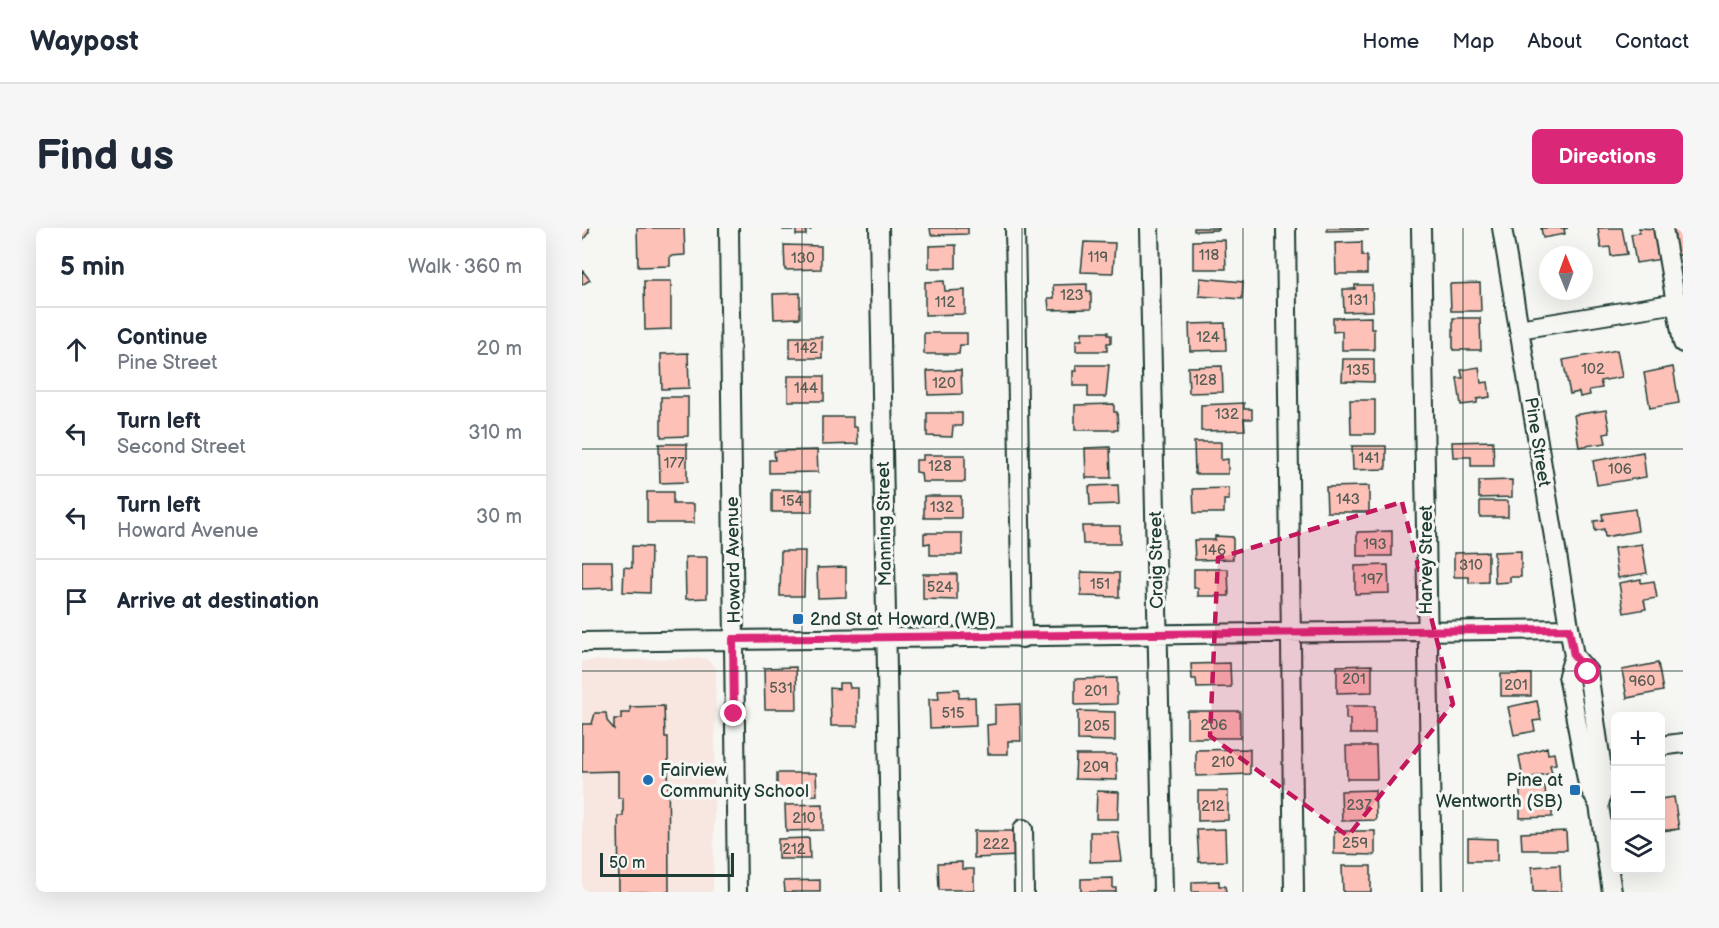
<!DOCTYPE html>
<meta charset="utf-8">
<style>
:root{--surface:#fff;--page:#f6f6f7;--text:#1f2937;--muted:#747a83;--line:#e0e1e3;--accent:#db2777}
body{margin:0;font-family:"Balsamiq Sans",sans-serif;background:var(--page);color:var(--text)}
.controls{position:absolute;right:18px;bottom:18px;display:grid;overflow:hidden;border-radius:9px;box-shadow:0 6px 24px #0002}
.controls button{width:54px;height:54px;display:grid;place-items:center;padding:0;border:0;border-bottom:2px solid var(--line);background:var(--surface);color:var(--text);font:30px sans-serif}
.compass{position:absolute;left:957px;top:18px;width:54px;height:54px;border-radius:50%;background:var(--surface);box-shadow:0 6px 24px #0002;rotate:359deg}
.scale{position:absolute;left:18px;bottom:15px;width:134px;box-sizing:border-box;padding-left:6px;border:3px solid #1f3d34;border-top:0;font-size:16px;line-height:21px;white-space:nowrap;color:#1f3d34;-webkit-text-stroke:4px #f6f6f2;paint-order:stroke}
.stop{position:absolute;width:18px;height:18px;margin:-14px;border:4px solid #db2777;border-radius:50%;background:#fff}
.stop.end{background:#db2777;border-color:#fff;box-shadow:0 2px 6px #0008}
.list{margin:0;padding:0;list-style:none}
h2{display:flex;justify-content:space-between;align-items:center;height:78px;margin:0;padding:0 24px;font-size:26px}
h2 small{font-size:20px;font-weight:400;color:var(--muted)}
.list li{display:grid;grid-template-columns:39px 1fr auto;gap:18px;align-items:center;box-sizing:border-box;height:84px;padding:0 24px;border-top:2px solid var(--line)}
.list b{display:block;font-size:22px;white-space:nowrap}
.list p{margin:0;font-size:20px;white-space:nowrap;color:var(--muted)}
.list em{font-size:20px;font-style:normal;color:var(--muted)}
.icon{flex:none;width:33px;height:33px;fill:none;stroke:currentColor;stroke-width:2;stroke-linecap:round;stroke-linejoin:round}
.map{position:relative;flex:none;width:1101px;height:664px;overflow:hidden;border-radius:9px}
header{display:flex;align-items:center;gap:36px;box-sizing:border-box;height:84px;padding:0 30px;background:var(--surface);border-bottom:2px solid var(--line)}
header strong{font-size:28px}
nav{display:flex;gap:33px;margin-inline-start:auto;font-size:21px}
.intro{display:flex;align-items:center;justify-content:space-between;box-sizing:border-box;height:144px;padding:0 36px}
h1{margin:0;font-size:42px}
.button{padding:15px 27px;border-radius:9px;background:var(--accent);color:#fff;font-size:21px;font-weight:700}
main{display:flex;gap:36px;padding:0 36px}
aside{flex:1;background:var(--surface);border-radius:9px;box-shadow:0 6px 24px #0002}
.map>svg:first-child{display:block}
.built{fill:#f8e6e1}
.building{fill:#fdc1b8;stroke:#1f3d34;stroke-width:1.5}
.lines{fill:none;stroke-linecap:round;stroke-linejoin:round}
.minor-casing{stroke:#1f3d34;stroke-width:22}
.minor{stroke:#f6f6f2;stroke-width:18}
.route{stroke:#db2777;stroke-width:8}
.marked{fill:#c2185b;fill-opacity:0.2;stroke:#c2185b;stroke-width:4.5;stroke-dasharray:12 8;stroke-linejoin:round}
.grid{fill:none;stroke:#1f3d34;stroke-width:1.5;stroke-opacity:0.55}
.poi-dot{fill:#1f6fb2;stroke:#f6f6f2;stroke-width:2}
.labels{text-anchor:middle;stroke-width:6;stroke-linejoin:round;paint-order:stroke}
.number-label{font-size:15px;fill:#565e55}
.street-label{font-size:18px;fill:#1f3d34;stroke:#f6f6f2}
.poi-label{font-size:18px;fill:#1f3d34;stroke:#f6f6f2;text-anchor:start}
</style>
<header>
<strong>Waypost</strong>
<nav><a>Home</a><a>Map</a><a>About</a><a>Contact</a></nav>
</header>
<div class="intro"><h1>Find us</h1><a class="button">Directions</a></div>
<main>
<aside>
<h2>5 min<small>Walk · 360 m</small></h2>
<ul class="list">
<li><svg class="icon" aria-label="ahead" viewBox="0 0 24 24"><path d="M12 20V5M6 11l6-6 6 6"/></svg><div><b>Continue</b><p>Pine Street</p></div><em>20 m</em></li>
<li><svg class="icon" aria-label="left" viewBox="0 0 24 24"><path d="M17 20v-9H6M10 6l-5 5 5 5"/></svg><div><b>Turn left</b><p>Second Street</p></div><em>310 m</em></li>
<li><svg class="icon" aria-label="left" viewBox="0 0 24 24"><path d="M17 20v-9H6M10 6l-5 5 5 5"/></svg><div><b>Turn left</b><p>Howard Avenue</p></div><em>30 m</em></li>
<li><svg class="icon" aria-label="arrive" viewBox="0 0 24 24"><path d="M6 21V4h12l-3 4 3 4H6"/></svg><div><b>Arrive at destination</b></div></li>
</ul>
</aside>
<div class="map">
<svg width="1101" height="664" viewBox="0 0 1101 664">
<rect width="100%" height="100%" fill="#f6f6f2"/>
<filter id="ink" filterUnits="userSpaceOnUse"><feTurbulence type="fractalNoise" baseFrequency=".0167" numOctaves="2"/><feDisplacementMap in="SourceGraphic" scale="12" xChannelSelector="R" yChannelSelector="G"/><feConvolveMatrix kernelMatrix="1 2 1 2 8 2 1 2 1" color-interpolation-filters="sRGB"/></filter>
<g filter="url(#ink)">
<path class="built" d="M123 430 134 439 131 664H0V433Z"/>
<path class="building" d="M0 0H7V4L0 13Z
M55 0H102L103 27 88 28V38L56 39Z
M201 0H229V2H224V7H214V2H201Z
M348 0H386V6L349 7Z
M612 0H637V2L612 3Z
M745 0H786V2L745 3Z
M959 0H986L982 1 983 6 961 10Z
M1016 0H1040L1045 26 1029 28 1028 19 1019 20Z
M1057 0 1074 1 1080 31 1054 35 1049 6 1057 5Z
M1090 0H1101V26L1094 28Z
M643 12 644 41H611V13Z
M502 14 533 15 531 45 499 44Z
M780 14V28H785V46H754L753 15Z
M202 17 239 18V41L203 42Z
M374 17V40H347V18Z
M0 42 8 52 0 57Z
M618 50 661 54 660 71 617 68Z
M62 53H89V101L63 102Z
M362 53 363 63 383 62V86L343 87V54Z
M898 55 899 83H869L868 56Z
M505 56V63H509V81L467 82 466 70H472L471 57Z
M773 57H790L791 83 762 84 761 61H773Z
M218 65V90L192 91 191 66Z
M789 89V101H792V122H760V103L751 104V90Z
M871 90H898L899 122H871Z
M643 95 644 122 608 123 607 96Z
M500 104H526V107H529V115H525V123H494V112H500Z
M342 105H385V117H378L377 126H342Z
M208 109H240V130H208Z
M1035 122 1040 149 1018 153 1020 160 1007 162 1008 167 998 169 997 164 988 166 981 132Z
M106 125 107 160 80 161 79 126Z
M761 131H792V154L760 153Z
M494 137H527L524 169H506V158H491V143H495Z
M640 138 641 164 607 165 606 139Z
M897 139 899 155 906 154 908 169 895 171V175L879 177 875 150H881L879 142Z
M1091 139 1097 175 1068 180 1062 145Z
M379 142 380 166 346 167 345 143Z
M206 148H242V173H206Z
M79 169H106V208L79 209Z
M768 172H793V206H769Z
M662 175V181H670V191H662L663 202 619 203V177Z
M532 176V184H535L536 202H493V177Z
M1024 182 1028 205 1022 206 1024 215 997 219 992 187Z
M345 185H380V198H371L370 209 345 208Z
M240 189H271V199H275L276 216 240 217Z
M911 213 912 238H889V229H871L870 214Z
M612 214H639V232L646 231V246H613Z
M77 216H105V254L78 255Z
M770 218H804V241L771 242Z
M528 219 529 250H504L503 220Z
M235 222 236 244 187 245V232H193L192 223Z
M1061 224 1064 249 1015 257 1011 233Z
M341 227H383V254H340L339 245 334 244V232H341Z
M930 252V269L897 270V253Z
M536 257 537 276 508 277 507 258Z
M787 258V284H745L744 259Z
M647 260V272H642V285H612L611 261Z
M190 262H230V284H190Z
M65 264H91V276H112V295H65Z
M342 268H379V290H342Z
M898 273H926V289H898Z
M1053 281 1056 303 1023 309 1022 301 1013 303 1012 293 1021 292 1020 286Z
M500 298H538V316H501Z
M810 303V328H775V304Z
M342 305H380V327H348V315L342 316Z
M633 308 651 309V331L613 332 612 312H633Z
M1060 316 1065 345 1036 350 1032 320Z
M50 318 69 319 68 365 41 364 42 339 50 340Z
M199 323H223L222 368H198Z
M939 323V349H928V354L913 355 912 324Z
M906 324V354L887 355V349H872V325Z
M103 329H125V370L104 371Z
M0 333H30L31 360 0 361Z
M806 337 807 365 773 366V338Z
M264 339V369L236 370 235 340Z
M612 341H646L647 368H616V360H612Z
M499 344 537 345V369L499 368Z
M341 346H375V372L341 371Z
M1059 351V355L1072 353 1075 370 1062 372 1064 381 1042 385 1037 355Z
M648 435 649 459 615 460 614 451H610L609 436Z
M1076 435 1081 463 1045 470 1040 442Z
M790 437V464L755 465V438Z
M214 439 215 481H183L182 440Z
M919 446H949V468H919Z
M535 450V476L493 477V451Z
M257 455H267L268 460H276V498H249L248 460 257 461Z
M377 461V470L393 469 394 498 348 500 347 471H357L356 462Z
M955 473 959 492 951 493 953 503 932 507 926 479Z
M438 476 439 513H426V526H406L405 497 413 496V477Z
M82 478 83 509H86L87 664H37L36 588H41V570H36V543L0 544V496H10L13 485H24L25 493 32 501V491H39V485H48V479Z
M764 478H793V506H768V491H764Z
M496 483 533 484V513L496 512Z
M605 483H658V510H605Z
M764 518H794L795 551H765Z
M965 519 966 526 972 525 974 536 968 537 970 545 941 551 937 528Z
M668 521V546L614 548V522Z
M494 527H534L535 552 493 551Z
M195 545H234L235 567 195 568Z
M938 558H963L964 572H970V589L938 590Z
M793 562 794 592 760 593 759 563Z
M515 563 537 564 536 591H514Z
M616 563H646V592L616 593Z
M1092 569 1097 601 1078 603V571Z
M241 576V602L204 603 203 577Z
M643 601 644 633 617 634 615 602Z
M392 603H435L436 628 392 630Z
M752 603H793V627L752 626Z
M984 603 985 622H940L939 605Z
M508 604H536L540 633 508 634Z
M227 610 228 631H196V611Z
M886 610 915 611V633H886Z
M380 634V641H392V662H357L356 635Z
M978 637 979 664H951L950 639Z
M760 638H789V664H761Z
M531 650V660H534V664H496L499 663V651Z
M238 652V664H203L202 653Z
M637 653V658H643L644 664H610V654Z"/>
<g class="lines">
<defs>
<path id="minor" d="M147 0 155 664
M297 0 309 664
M433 0 440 410
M567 0 581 664
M704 0 712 664
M839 0 850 664
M920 0 992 428 986 447 1006 557 1017 577 1030 664
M1081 0 1101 115
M937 101 1101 74
M0 414 987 401
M992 428 1006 444 1022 555 1017 577
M1078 518 1101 515
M441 601 442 664"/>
</defs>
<use href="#minor" class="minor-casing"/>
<use href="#minor" class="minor"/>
</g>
</g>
<g class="lines" filter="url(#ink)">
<path class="route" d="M152 486 151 411 987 401 992 428 1006 444"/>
</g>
<path class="marked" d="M820 274 871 476 766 608 628 508 636 330Z"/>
<path class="grid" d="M220 0V664M440 0V664M661 0V664M881 0V664M0 221H1101M0 443H1101"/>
<g class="poi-dot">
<rect x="210" y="385" width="12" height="12" rx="3"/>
<circle cx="66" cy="552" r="6"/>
<rect x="987" y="556" width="12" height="12" rx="3"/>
</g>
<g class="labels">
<g class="number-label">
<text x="627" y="32">118</text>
<text x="516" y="34">119</text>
<text x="221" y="35">130</text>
<text x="490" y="72">123</text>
<text x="776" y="77">131</text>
<text x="363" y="79">112</text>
<text x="626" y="114">124</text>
<text x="224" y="125">142</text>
<text x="1011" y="146">102</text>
<text x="776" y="147">135</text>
<text x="623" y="157">128</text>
<text x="362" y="160">120</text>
<text x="224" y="165">144</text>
<text x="645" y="191">132</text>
<text x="787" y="235">141</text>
<text x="92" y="240">177</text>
<text x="358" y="243">128</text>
<text x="1038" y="246">106</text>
<text x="766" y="276">143</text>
<text x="210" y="278">154</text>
<text x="360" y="284">132</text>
<text x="793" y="321">193</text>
<text x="632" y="327">146</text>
<text x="889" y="342">310</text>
<text x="790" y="356">197</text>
<text x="518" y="361">151</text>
<text x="358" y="364">524</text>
<text x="772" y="456">201</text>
<text x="1060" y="458">960</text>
<text x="934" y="462">201</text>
<text x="199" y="465">531</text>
<text x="514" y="468">201</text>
<text x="371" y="490">515</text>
<text x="632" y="502">206</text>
<text x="515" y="503">205</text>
<text x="641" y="539">210</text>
<text x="514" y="544">209</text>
<text x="777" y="582">237</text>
<text x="631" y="583">212</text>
<text x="222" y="595">210</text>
<text x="773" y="620">259</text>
<text x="414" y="621">222</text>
<text x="212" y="626">212</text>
</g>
<g class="street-label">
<text transform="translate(956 214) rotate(81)" y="6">Pine Street</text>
<text transform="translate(302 296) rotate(-91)" y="6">Manning Street</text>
<text transform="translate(151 332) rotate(-91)" y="6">Howard Avenue</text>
<text transform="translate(574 332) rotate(-91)" y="6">Craig Street</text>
<text transform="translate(844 332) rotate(-90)" y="6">Harvey Street</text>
</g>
<g class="poi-label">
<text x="228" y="397">2nd St at Howard (WB)</text>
<text x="78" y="548">Fairview<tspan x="78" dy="21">Community School</tspan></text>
<text x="981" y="558" text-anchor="end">Pine at<tspan x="981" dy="21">Wentworth (SB)</tspan></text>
</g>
</g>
</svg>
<div class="controls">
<button>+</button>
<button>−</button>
<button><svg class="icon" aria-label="layers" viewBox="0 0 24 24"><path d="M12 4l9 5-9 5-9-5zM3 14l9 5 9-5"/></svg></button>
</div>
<svg class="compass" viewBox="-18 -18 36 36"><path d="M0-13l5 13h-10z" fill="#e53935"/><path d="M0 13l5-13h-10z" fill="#747a83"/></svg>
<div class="scale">50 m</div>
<div class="stop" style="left:1006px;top:444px"></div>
<div class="stop end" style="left:152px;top:486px"></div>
</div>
</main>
